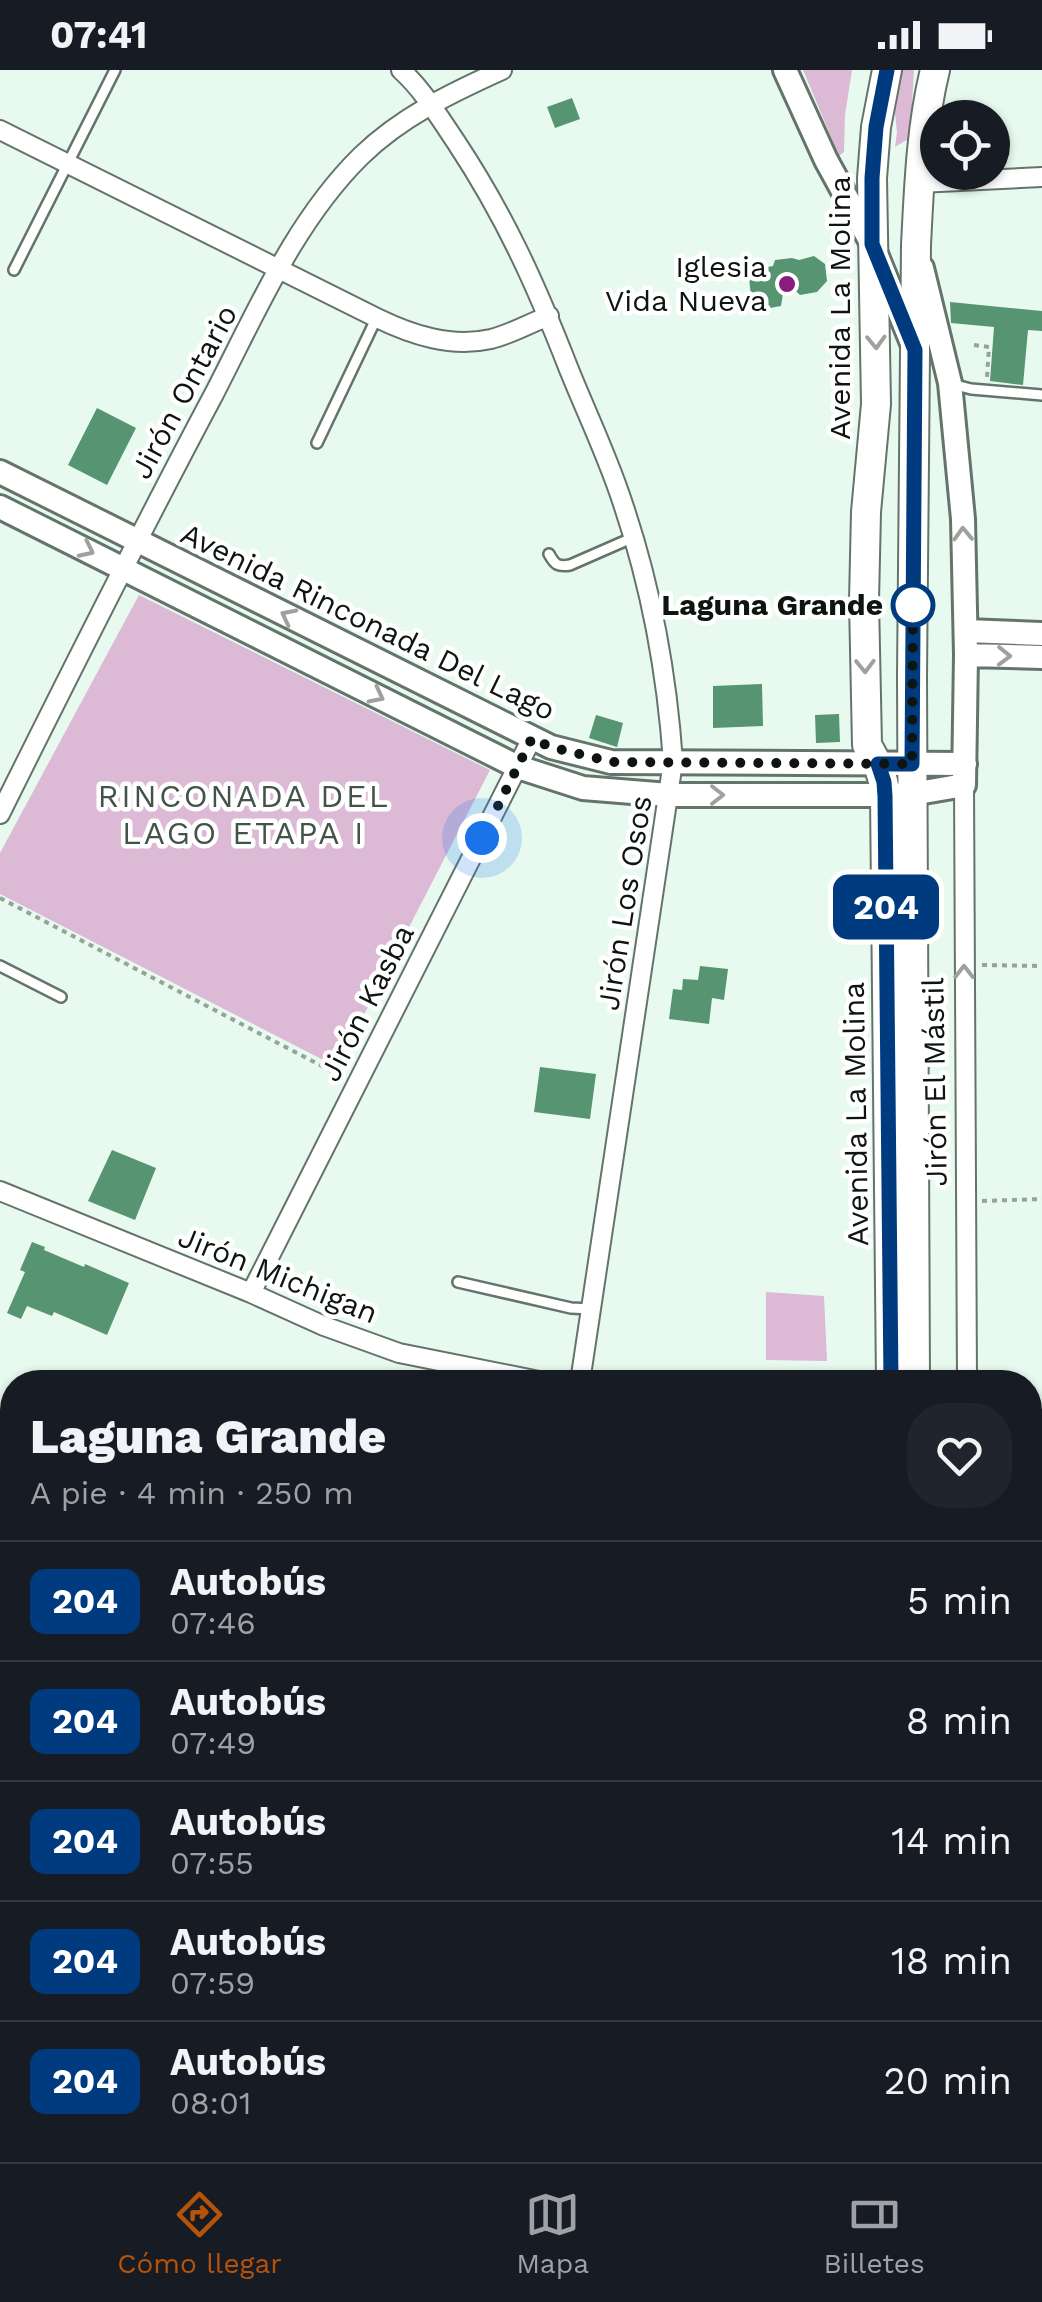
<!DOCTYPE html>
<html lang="es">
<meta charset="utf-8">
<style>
body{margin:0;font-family:"Work Sans",sans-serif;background:#20242c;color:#f1f3f6;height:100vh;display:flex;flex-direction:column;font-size:38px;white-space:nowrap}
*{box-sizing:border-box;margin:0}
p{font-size:32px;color:#9ea1a6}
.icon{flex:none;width:55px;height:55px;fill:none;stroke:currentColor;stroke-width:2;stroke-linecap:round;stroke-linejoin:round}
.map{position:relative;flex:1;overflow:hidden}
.details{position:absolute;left:0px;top:1300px;width:1042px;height:792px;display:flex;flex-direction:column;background:#171b24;border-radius:40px 40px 0 0;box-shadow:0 2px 8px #0004}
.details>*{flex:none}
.badge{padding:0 20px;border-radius:15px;font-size:35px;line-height:65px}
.fabs{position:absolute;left:920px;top:30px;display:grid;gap:20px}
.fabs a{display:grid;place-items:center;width:90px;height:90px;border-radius:50%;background:#171b24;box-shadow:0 2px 8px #0004;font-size:50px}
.you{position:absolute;width:50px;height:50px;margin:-25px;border:8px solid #fff;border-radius:50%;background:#1a73e8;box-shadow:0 0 0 15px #1a73e833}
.map>.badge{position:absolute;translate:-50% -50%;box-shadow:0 0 0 5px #fff}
.round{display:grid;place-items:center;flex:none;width:105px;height:105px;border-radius:40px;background:#20242c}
.summary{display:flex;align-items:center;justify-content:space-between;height:170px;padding:0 30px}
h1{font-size:48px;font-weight:800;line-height:75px}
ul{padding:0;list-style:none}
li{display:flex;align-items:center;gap:30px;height:120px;padding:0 30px;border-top:2px solid #363941}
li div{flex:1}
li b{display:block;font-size:38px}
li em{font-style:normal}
li .badge{min-width:110px;font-weight:700;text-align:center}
.status{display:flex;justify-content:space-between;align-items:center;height:70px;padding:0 50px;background:#171b24;direction:ltr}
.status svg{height:28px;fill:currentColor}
.dock{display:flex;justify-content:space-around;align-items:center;height:140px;border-top:2px solid #363941;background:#171b24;font-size:28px;color:#9ea1a6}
.dock a{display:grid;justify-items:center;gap:5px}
.dock .selected{color:#b45309}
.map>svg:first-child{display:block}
.green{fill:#dcb9d5}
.building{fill:#569472}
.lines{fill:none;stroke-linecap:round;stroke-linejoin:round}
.service-casing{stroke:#65746b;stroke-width:14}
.minor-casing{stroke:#65746b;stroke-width:22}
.tertiary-casing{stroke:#65746b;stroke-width:28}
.primary-casing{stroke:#65746b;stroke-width:32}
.path{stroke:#96a39b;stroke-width:4;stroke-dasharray:5 5;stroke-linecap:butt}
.service{stroke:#fff;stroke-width:9}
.minor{stroke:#fff;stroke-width:18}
.tertiary{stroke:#fff;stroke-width:22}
.primary{stroke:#fff;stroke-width:28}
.oneway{stroke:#9fa19f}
.line-casing{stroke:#fff;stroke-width:22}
.line{stroke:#003b80;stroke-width:15}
.walk{stroke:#0e1410;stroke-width:10;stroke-dasharray:0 18}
.poi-dot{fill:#8a1b7f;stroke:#fff;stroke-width:4}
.stop-dot{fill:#fff;stroke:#003b80;stroke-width:5}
.labels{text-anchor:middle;stroke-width:9;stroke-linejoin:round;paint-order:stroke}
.poi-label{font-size:30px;fill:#0e1410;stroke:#fff;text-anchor:end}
.street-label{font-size:30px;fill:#0e1410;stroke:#fff}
.stop-label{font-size:30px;font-weight:bold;fill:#0e1410;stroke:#fff;text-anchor:end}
.neighbourhood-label{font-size:32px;letter-spacing:2.5px;fill:#44534a;stroke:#fff}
</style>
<div class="status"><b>07:41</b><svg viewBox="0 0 49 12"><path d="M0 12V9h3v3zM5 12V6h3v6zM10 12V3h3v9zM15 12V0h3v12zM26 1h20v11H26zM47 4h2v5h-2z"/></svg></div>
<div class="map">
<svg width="1042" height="2092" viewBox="0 0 1042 2092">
<rect width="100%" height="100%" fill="#e8faef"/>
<!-- green -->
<path class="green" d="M803 0H852L845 45 844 82 839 86Z
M901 0H914L910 68 895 77 897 62 893 25Z
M139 525 490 700 337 997 0 824V783Z
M766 1222 824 1226 827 1291 766 1290Z
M0 1587 12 1593V1706L7 1705 0 1698Z"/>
<!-- building -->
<path class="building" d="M572 28 580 49 555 58 547 37Z
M814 186 825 194 827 211 817 222 800 225 785 211 781 236 760 240 751 226 749 208 755 199 773 196 775 190 792 188 799 190Z
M950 232 1042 241V261L1028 260 1023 315 990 311 994 257 951 253Z
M97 338 136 358 107 415 68 395Z
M762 614 763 656 713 658V616Z
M839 644 840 672 816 673 815 645Z
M596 645 623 653 617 677 589 668Z
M700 896 728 899 724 930 712 928 709 954 669 949 673 919 682 920 683 909 698 910Z
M540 997 596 1004 590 1049 534 1042Z
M112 1080 156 1098 135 1150 88 1131Z
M32 1172 45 1177 44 1180 84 1197 85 1194 129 1213 107 1265 54 1242 52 1246 27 1236 21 1249 7 1243 25 1202 20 1200Z"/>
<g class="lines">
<!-- service casing -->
<g class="service-casing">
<path id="service" d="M14 200 115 0
M952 314 971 319 1042 325
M317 373 376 249
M549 484C555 495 558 497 570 495L634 467
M0 896 61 927
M458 1212 571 1238 591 1239"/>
</g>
<!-- minor casing -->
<g class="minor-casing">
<path id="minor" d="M401 0C424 21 439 47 456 72 505 146 536 215 568 297 586 342 607 385 622 431 651 516 667 604 673 692L580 1312
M0 60 377 248C412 265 451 278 491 269 511 264 530 253 549 246
M919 113 1042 107
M964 715 967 1312
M0 744C70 603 140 463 214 324 256 243 294 152 361 86 401 47 451 23 502 0
M0 1121 251 1223 324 1256 399 1283 544 1312
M251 1223 532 668
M705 2080 718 2092
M971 2080V2092"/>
</g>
<!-- tertiary casing -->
<g class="tertiary-casing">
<path id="tertiary" d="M785 0 826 90 872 174 912 273
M0 402 551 677 611 692 965 694
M0 437 518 697 583 718 669 725H885L912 724 964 715 966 585 963 449 950 313 922 198
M966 561 1042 564
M966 585 1042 587
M0 1434 12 1439
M0 1456 12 1462"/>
</g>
<!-- primary casing -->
<g class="primary-casing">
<path id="primary" d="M887 0 876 57 872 108 876 334 866 442 864 531 867 675C877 692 884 706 885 725L891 1312
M915 1312 912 606 916 175C919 117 921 57 935 0
M890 2092V2080
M915 2092V2080"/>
</g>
<!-- path -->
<path class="path" d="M974 275 989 277 987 307
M0 828 341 1006
M982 895 1042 896
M982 1131 1042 1129
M1030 1450H1042"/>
<!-- service -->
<use href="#service" class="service"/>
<!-- minor -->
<use href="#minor" class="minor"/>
<!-- tertiary -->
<use href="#tertiary" class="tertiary"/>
<!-- primary -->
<use href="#primary" class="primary"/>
</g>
<!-- one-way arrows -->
<defs><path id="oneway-chevron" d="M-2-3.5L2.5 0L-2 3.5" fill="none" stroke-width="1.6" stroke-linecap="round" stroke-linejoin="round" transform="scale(2.5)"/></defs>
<g class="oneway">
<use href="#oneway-chevron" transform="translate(876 272) rotate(88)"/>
<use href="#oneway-chevron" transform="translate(963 464) rotate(-92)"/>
<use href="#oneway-chevron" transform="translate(87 480) rotate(26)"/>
<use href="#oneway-chevron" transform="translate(288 546) rotate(-153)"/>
<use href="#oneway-chevron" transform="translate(1004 586) rotate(1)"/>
<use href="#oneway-chevron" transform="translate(865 596) rotate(89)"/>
<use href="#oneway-chevron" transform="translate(377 626) rotate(27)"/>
<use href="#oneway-chevron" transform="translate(717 725)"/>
<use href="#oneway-chevron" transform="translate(964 902) rotate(-90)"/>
</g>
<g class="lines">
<!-- line casing -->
<g class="line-casing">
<path id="line" d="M887 0 876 57 872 108V174L915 280 912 694H878L884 712 885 726 891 1312"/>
</g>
<!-- line -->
<use href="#line" class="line"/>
<!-- walk -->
<path class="walk" d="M482 768 532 668 550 677 612 692 912 694 913 535"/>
</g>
<!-- markers -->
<circle class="poi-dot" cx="787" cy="214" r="10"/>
<circle class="stop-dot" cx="913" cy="535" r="20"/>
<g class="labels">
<!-- poi labels -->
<g class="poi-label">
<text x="767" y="207">Iglesia<tspan x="767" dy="34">Vida Nueva</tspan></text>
</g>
<!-- street labels -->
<g class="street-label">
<text transform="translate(840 238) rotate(-90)" y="10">Avenida La Molina</text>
<text transform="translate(184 322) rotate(-62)" y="10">Jirón Ontario</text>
<text transform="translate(368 552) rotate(26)" y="10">Avenida Rinconada Del Lago</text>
<text transform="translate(625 833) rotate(-81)" y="10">Jirón Los Osos</text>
<text transform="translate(367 933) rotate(-63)" y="10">Jirón Kasba</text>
<text transform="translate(935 1012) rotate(-91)" y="10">Jirón El Mástil</text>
<text transform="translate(856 1044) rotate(-91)" y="10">Avenida La Molina</text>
<text transform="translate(278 1205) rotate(22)" y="10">Jirón Michigan</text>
</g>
<!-- stop labels -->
<g class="stop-label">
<text x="883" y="545">Laguna Grande</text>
</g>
<!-- neighbourhood labels -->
<g class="neighbourhood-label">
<text x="244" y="737">RINCONADA DEL<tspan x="244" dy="37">LAGO ETAPA I</tspan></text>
</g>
</g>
</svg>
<div class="fabs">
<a><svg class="icon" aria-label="locate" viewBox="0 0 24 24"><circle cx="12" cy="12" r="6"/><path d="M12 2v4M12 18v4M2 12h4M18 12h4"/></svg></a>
</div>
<div class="you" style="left:482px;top:768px"></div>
<b class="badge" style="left:886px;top:837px;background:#003b80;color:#fff">204</b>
<section class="details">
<div class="summary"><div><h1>Laguna Grande</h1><p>A pie · 4 min · 250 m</p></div><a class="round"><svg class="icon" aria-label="heart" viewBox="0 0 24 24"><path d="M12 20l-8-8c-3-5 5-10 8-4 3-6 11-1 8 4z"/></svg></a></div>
<ul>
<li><span class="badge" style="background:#003b80;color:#fff">204</span><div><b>Autobús</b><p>07:46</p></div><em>5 min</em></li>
<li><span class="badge" style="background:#003b80;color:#fff">204</span><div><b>Autobús</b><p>07:49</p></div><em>8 min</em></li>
<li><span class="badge" style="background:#003b80;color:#fff">204</span><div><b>Autobús</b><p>07:55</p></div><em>14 min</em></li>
<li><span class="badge" style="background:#003b80;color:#fff">204</span><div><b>Autobús</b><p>07:59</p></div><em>18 min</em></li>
<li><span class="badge" style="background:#003b80;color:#fff">204</span><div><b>Autobús</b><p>08:01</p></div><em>20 min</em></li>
</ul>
</section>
</div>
<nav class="dock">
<a class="selected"><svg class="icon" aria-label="directions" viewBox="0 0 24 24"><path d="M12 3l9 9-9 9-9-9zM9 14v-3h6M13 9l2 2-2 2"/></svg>Cómo llegar</a>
<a><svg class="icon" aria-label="map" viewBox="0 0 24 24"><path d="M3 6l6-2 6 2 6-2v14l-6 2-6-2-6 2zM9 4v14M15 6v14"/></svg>Mapa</a>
<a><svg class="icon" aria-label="tickets" viewBox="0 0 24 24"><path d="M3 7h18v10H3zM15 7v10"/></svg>Billetes</a>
</nav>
